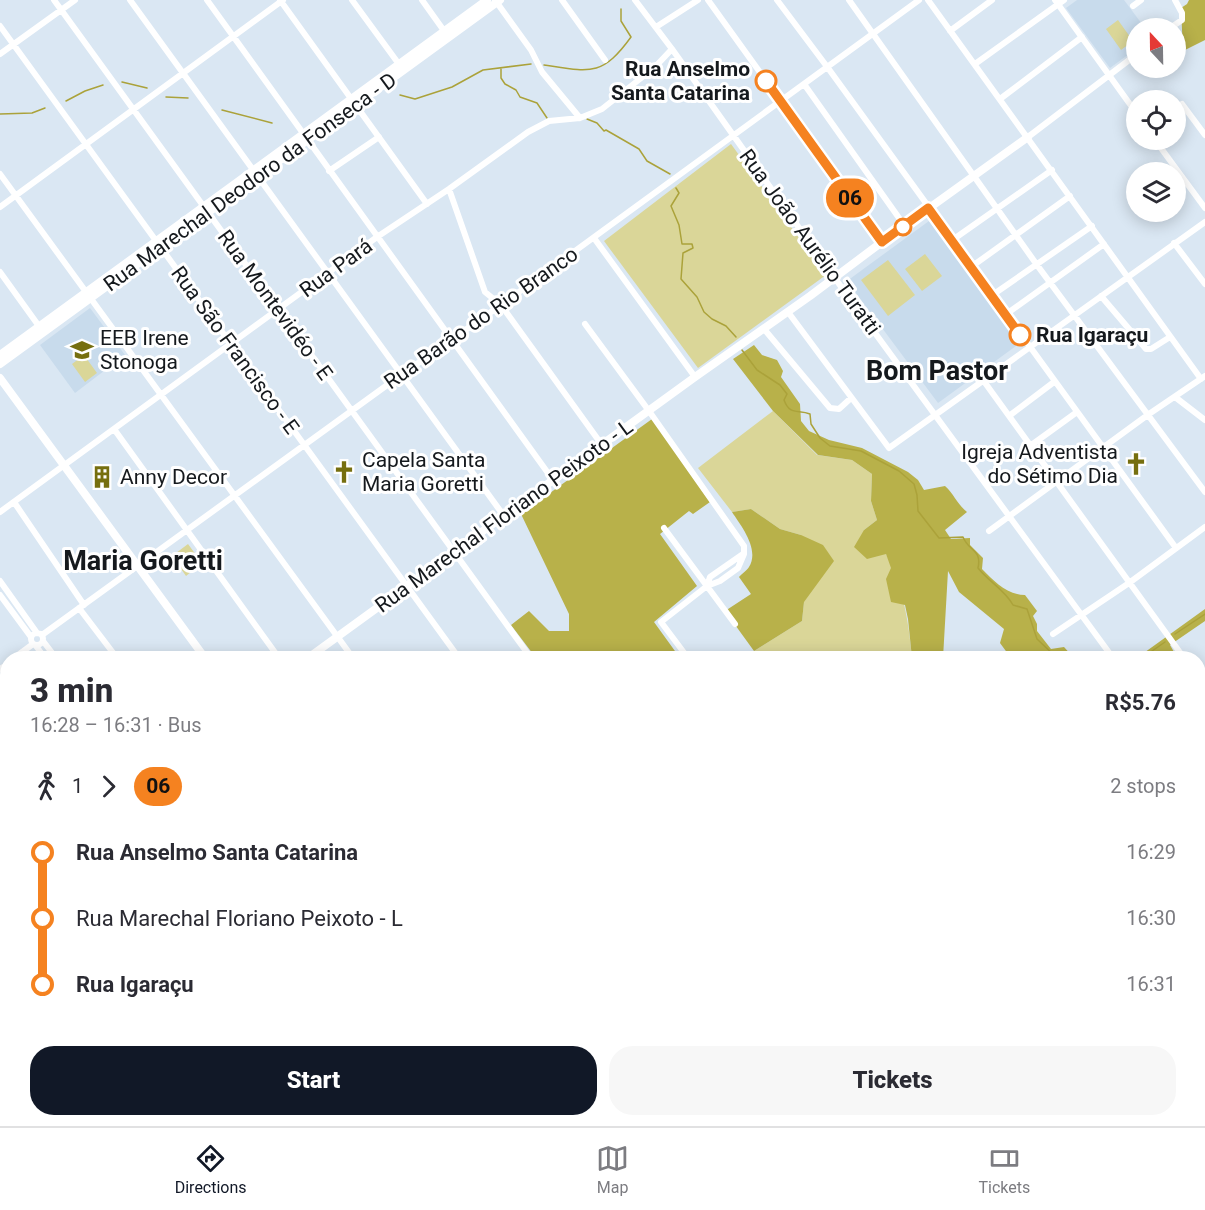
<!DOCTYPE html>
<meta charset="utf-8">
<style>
body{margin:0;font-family:Roboto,sans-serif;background:#f7f7f7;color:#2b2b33;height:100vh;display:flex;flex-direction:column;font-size:22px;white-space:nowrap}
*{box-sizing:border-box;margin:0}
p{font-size:20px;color:#7c7c81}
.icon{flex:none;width:33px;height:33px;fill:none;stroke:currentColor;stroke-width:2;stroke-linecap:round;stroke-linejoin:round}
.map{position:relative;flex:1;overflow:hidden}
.panel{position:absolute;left:0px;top:651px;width:1206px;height:476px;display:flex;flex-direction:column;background:#fff;border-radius:24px 24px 0 0;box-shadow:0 3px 15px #0003}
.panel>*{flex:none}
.badge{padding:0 12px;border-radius:20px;font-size:21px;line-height:39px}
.needle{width:39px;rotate:338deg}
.fabs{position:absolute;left:1126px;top:18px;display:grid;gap:12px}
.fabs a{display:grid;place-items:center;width:60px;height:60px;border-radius:50%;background:#fff;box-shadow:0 3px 15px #0003;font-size:30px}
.map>.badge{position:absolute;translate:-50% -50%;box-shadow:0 0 0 3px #fff}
.legs{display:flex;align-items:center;gap:9px;height:66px;padding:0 30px;font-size:20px}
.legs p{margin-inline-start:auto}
.overview{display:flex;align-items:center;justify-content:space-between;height:102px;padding:0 30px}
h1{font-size:33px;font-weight:800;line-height:45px}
.primary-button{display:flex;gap:12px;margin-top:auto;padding:12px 30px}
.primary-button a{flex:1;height:69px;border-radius:24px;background:#111827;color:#fff;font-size:24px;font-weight:800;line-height:69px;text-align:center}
.primary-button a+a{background:#f7f7f7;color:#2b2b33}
ul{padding:0 30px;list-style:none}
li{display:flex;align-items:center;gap:21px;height:66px;font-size:22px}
li i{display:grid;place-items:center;width:9px;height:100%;margin:0 8px;background:currentColor}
li i::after{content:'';width:15px;height:15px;margin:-8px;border:4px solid;border-radius:50%;background:#fff}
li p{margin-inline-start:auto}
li:first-child i{background:linear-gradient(#0000 50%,currentColor 0)}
li:last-child i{background:linear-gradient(currentColor 50%,#0000 0)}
.tab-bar{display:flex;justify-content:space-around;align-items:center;height:84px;border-top:2px solid #e1e1e2;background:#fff;font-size:16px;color:#7c7c81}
.tab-bar a{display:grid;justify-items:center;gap:3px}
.tab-bar .active{color:#111827}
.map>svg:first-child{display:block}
.built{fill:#c8dbec}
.green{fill:#dad698}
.forest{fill:#b8b14a}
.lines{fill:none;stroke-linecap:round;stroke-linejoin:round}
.stream{stroke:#aba23a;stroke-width:1.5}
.street{stroke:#fff;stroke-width:6}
.secondary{stroke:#fff;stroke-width:8}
.primary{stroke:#fff;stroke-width:9}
.line-1-casing{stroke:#fff;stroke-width:14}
.line-1{stroke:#f58220;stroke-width:9}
.stop-1-dot{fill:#fff;stroke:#f58220;stroke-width:3}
.labels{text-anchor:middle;stroke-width:6;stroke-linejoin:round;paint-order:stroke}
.stop-label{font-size:21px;font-weight:bold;fill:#15191d;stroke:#fff;text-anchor:end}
.street-label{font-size:21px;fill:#15191d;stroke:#fff}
.poi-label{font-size:21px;fill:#15191d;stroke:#fff;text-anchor:start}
.district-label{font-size:27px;font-weight:bold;fill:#15191d;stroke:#fff}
</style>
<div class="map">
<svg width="1205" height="1126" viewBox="0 0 1205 1126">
<rect width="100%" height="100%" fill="#dae7f3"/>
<!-- built -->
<path class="built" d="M1077 0H1124L1145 28H1137V48L1110 68 1066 8Z
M929 221 1020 343 938 403 847 281Z
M90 308 125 355 75 393 40 345Z
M696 1119H857L862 1126H701Z"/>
<!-- green -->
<path class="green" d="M1118 20 1133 41 1121 50 1106 29Z
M731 144 826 275 698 368 604 241Z
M925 254 942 276 922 291 905 269Z
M888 260 915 295 888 316 861 280Z
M84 355 97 373 85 382 72 364Z
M773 411 817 455 852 460 872 474 871 501 877 520 864 530C871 537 881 545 886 554 903 585 909 624 912 658H759L754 651 802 621 804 602 801 535 780 529 751 509 732 512 698 468Z
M188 544 202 563 186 576 172 556Z
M1205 831V1055L1198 1052V836Z
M0 983 8 993 7 1078 0 1083Z
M1205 1079V1126H1151L1159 1119H1198L1199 1084Z"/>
<!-- forest -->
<path class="forest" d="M1189 0H1205V40L1183 51 1181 8 1187 4Z
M754 345 762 355 777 360 783 371 781 377 800 404 801 421 809 431 829 440 862 448 908 472 918 480 924 490 945 486C954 494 957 504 967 512L945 530 951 539 970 538V545L983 558 982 569C994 581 1007 595 1025 595L1037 611 1033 616 1037 624V631L1051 649 1064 647 1074 658H1011L1000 643 1004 629 959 592 948 571 943 658H912L908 619 905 605 891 602 886 579 891 568 886 554 867 559 854 547 864 530 877 520 871 501 872 474 852 460 818 455 773 411 733 359Z
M652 419 710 502 693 514 689 511 660 534 697 586 654 622 680 658H536L511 625 529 611 549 631H569V614L521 514Z
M751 509 780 529 801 535 823 545 834 561 804 602 802 621 754 651 725 611 751 594 739 577C742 574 747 570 749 567 760 549 741 526 732 512Z
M1205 609V621L1170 645 1174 652 1166 658H1120L1137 653 1141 655Z"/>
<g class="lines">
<!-- stream -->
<path class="stream" d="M544 65C590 72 602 77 631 37L621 21V9
M501 69V78L505 84 516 90 520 97 537 103 547 118
M122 82 147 88
M400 95 415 99 452 87 483 70 531 64
M166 97 188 98
M66 101 85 91 103 85
M222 110 272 123
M0 114 32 113 45 108
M587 119 597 123 604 131 606 130 639 149 647 161 670 174
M676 188 679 193 671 206 679 225 682 244H692L693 248 683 253 681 279 697 297 704 312 712 319 726 326 736 337
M742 350 757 370 780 385 787 394 784 400C790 416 798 409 810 414L811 424 820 438 830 446 861 451 899 471 914 484 917 495 918 511 939 538 963 537C969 552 982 549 978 568 989 582 1005 590 1013 605L1027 609 1037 639 1057 658
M1175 634 1205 614
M1142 658 1165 642"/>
<!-- street -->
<path class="street" d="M54 0 531 658
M130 0 504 516
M207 0 553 480
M280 0 427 204
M352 0 401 67
M422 0 447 35
M495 0 531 50 542 72 580 118
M562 0 605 60
M635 0 672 49 834 277 1113 658
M708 0 882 242
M777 0 828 68 1176 548
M849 0 1037 265 1205 492
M928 0 1201 379
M1055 0 1137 114
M1133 6 1141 0
M0 26 459 658
M656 27 698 0
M1170 28 1182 20V13L1175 0
M950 31 992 0
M0 54 75 0
M975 64 1064 0
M804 84 904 225
M1000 99 1082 37
M1182 104 1205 135
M1028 137 1137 54
M1155 140 1205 208
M329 171 379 137
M0 174 353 658
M449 189 485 292 501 305 602 445
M0 207 283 0
M594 238 695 377
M951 241 1052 170
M1174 243 1205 284
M971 267 1070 196
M0 272 41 329
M991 296 1092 226
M1101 296 1146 349H1151L1170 337
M788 312 889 448 1205 222
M1005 315 1104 244
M585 324 649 411 744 546V554L738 568 720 581 707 586 661 622 688 658
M764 329 830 408 839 409 851 398
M983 380 1184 658
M1175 397 1205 420
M1009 416 1054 382
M114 429 279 658
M1030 446 1077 412
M14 502 84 605
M0 512 377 237 449 189 528 132 549 121 580 118 602 109 655 67 672 49
M664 528 735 624
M989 531 1149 414 1205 376
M0 581 37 633
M707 586 710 577 743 554
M0 595 31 637
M79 608 117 658
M31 639a6 6 0 1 1 12 0a6 6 0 1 1-12 0Z
M1053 634 1129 583 1205 527
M42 635 401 375 501 305 919 0
M43 641 56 658
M36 646 45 658
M14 658 33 644
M0 669 8 664
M1198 678 1205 687
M0 694 8 705
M1198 832 1205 827
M1198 872 1205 881
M1198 969 1205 978
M1198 1079 1205 1074
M80 1119 85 1126
M457 1119 462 1126
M538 1119 543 1126
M866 1119 871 1126
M940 1119 946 1126
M1017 1119 1022 1126
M1087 1119 1093 1126
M263 1126 273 1119
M377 1126 387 1119
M586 1126 596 1119
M1137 1126 1147 1119"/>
<!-- secondary -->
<path class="secondary" d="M0 355 487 0
M0 364 500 0
M0 378 205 658
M308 658 695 377 810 296 882 242 1028 137
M0 800 8 811
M0 882 8 876
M1198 947 1205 942
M0 1095 8 1090
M234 1119 239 1126
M679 1119 684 1126
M690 1119 695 1126
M953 1126 963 1119"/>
<!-- primary -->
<path class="primary" d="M1198 1029 1205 1032
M158 1126 167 1119
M172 1126 182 1119"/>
</g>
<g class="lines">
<!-- line-1 casing -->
<g class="line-1-casing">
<path id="line-1" d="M766 81 882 242 928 208 1020 335"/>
</g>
<!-- line-1 -->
<use href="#line-1" class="line-1"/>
</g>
<!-- icons -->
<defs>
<g id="school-bare" transform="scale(1.8)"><path d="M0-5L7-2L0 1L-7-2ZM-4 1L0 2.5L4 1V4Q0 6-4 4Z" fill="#766f0f" stroke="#fff" stroke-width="2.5" paint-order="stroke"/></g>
<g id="church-bare" transform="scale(1.8)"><path d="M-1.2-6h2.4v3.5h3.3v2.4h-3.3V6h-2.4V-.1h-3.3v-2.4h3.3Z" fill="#766f0f" stroke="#fff" stroke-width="2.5" paint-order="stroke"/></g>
<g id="building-bare" transform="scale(1.8)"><path d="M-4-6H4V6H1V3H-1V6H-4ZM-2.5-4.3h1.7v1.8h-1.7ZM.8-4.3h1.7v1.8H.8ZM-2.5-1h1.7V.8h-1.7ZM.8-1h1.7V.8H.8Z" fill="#766f0f" stroke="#fff" stroke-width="2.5" paint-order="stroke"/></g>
</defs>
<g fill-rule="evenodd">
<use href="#school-bare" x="82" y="350"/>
<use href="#church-bare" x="1136" y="464"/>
<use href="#church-bare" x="344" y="472"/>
<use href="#building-bare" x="102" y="477"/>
</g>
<!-- markers -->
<g class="stop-1-dot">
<circle cx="766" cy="81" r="10"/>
<circle cx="903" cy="227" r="8"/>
<circle cx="1020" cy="335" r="10"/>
</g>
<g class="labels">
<!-- stop labels -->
<g class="stop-label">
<text x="750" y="76">Rua Anselmo<tspan x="750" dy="24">Santa Catarina</tspan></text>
<text x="1036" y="342" text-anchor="start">Rua Igaraçu</text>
</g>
<!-- street labels -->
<g class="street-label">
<text transform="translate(250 182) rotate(-36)" y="7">Rua Marechal Deodoro da Fonseca - D</text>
<text transform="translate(810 242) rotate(54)" y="7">Rua João Aurélio Turatti</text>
<text transform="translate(336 268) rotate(-36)" y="7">Rua Pará</text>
<text transform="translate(275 305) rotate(54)" y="7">Rua Montevidéo - E</text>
<text transform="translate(481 318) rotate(-35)" y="7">Rua Barão do Rio Branco</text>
<text transform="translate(235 350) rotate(54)" y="7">Rua São Francisco - E</text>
<text transform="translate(504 516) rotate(-36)" y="7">Rua Marechal Floriano Peixoto - L</text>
</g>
<!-- poi labels -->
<g class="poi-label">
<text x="100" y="345">EEB Irene<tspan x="100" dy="24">Stonoga</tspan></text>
<text x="1118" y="459" text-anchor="end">Igreja Adventista<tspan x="1118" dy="24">do Sétimo Dia</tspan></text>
<text x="362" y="467">Capela Santa<tspan x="362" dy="24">Maria Goretti</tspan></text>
<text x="120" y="484">Anny Decor</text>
</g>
<!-- district labels -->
<g class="district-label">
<text x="937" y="380">Bom Pastor</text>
<text x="143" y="570">Maria Goretti</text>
</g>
</g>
</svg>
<div class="fabs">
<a><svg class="needle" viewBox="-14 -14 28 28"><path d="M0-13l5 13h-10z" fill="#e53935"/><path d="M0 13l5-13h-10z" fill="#7c7c81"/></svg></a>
<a><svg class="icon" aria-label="locate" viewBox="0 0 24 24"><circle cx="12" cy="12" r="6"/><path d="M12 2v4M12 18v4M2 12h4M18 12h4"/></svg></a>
<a><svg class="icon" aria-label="layers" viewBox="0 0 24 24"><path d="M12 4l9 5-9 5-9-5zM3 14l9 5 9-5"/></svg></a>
</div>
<b class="badge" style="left:850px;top:198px;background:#f58220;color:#111">06</b>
<section class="panel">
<div class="overview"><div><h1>3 min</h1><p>16:28 – 16:31 · Bus</p></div><b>R$5.76</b></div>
<div class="legs"><svg class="icon" aria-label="walk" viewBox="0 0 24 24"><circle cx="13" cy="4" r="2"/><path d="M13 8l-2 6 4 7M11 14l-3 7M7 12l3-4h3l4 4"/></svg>1<svg class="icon" aria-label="forward" viewBox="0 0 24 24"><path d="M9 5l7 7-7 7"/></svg><b class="badge" style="background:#f58220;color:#111">06</b><p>2 stops</p></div>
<ul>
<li><i style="color:#f58220"></i><b>Rua Anselmo Santa Catarina</b><p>16:29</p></li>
<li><i style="color:#f58220"></i><span>Rua Marechal Floriano Peixoto - L</span><p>16:30</p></li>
<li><i style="color:#f58220"></i><b>Rua Igaraçu</b><p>16:31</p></li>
</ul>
<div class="primary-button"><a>Start</a><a>Tickets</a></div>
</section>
</div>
<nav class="tab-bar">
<a class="active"><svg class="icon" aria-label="directions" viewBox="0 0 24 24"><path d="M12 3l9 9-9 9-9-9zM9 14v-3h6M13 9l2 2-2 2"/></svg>Directions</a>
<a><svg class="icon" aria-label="map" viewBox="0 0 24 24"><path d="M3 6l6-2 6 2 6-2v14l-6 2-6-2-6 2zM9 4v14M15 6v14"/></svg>Map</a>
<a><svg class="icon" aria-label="tickets" viewBox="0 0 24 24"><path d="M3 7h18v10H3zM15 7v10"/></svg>Tickets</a>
</nav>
